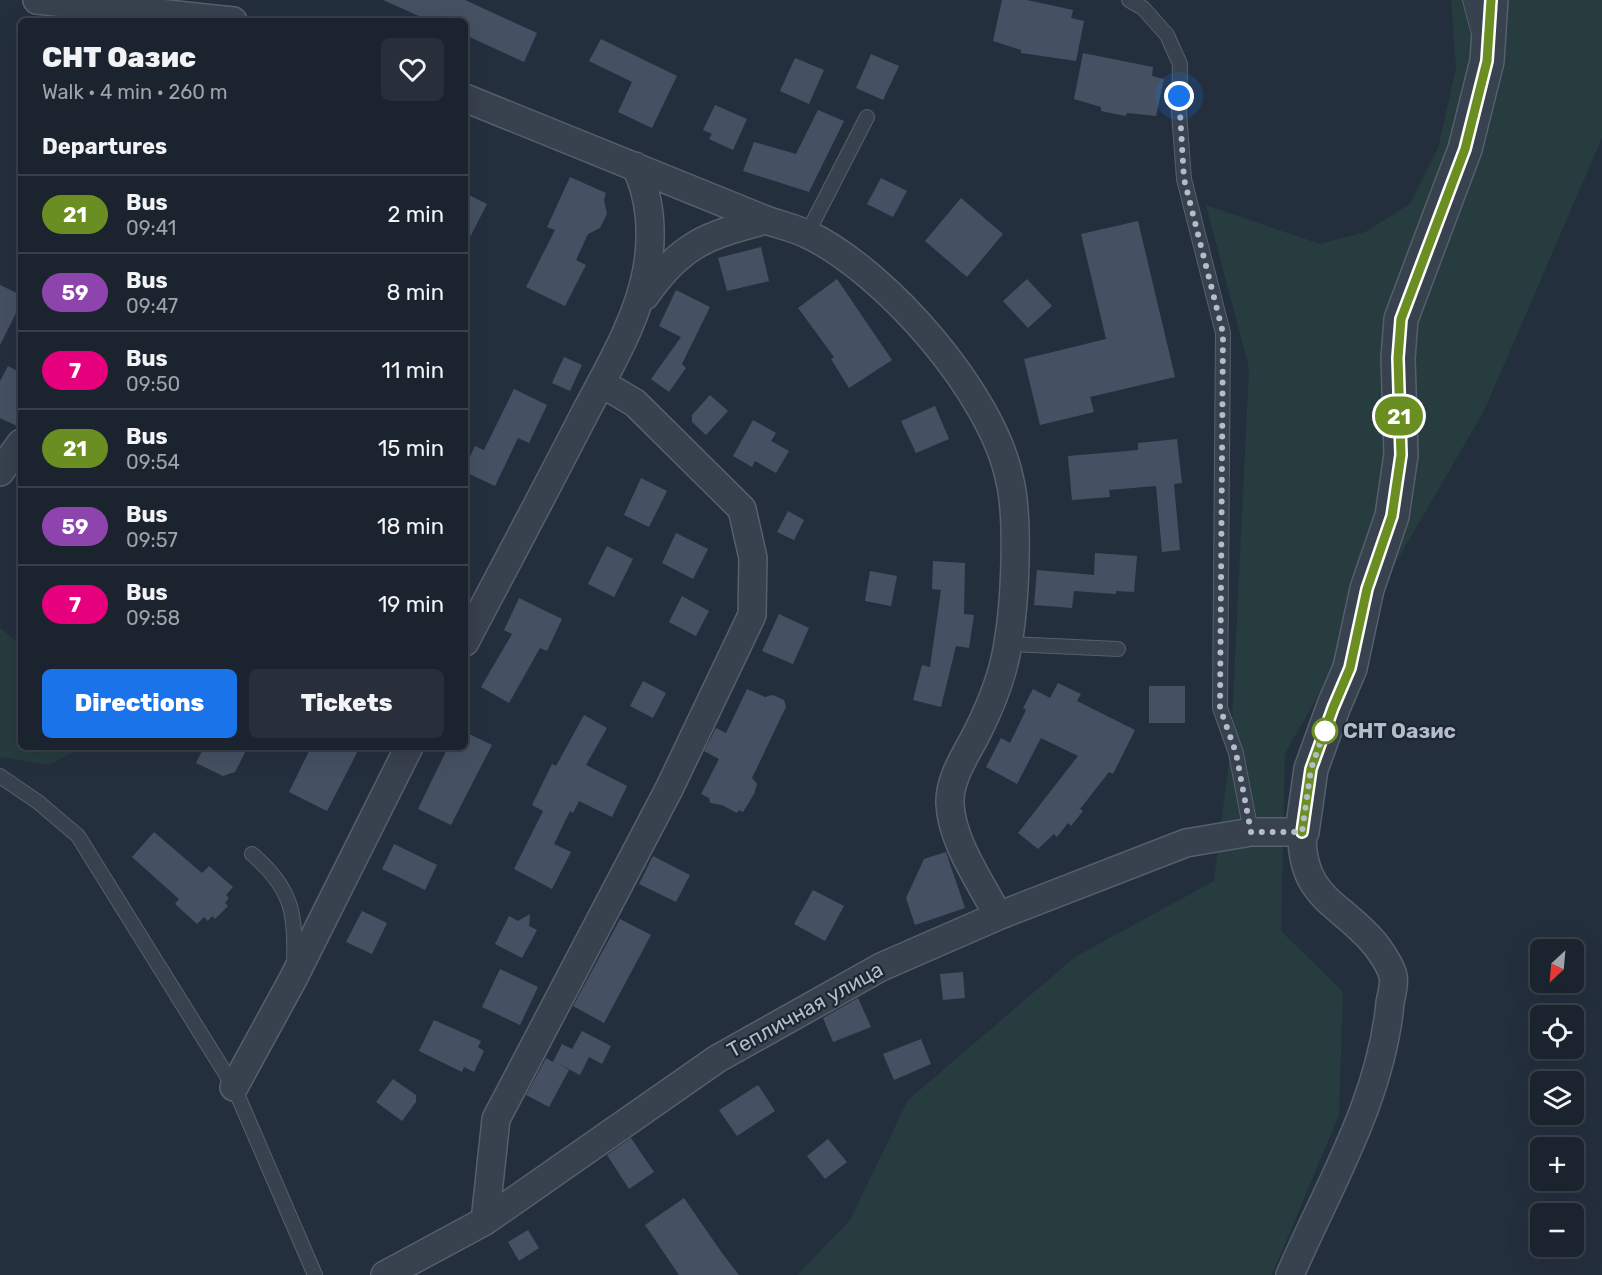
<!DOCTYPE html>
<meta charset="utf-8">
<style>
body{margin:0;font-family:Rubik,sans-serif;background:#282f3a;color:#f1f3f6;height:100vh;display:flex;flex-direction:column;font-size:22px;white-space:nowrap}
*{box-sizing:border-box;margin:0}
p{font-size:20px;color:#a0a4aa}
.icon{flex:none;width:33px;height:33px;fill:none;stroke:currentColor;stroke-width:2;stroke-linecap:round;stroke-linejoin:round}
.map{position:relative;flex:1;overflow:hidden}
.details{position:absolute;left:18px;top:18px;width:450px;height:732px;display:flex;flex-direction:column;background:#1b232e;border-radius:9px;box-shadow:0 6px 24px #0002,0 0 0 2px #39404a}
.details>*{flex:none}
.badge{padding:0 12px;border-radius:20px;font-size:21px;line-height:39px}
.needle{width:39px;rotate:206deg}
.controls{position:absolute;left:1530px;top:939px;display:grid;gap:12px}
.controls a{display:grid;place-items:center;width:54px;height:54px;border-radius:9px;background:#1b232e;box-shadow:0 6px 24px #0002,0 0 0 2px #39404a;font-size:30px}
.you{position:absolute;width:30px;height:30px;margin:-15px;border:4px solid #fff;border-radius:50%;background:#1a73e8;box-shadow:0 0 0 9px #1a73e833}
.map>.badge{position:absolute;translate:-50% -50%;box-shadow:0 0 0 3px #fff}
h2{padding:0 24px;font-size:22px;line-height:54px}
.round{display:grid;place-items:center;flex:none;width:63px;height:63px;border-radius:9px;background:#282f3a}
.overview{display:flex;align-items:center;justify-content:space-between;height:102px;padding:0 24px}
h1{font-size:28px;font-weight:800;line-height:45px}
.cta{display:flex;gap:12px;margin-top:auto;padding:12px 24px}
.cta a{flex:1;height:69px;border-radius:9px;background:#1a73e8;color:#fff;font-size:24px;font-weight:800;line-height:69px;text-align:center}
.cta a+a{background:#282f3a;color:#f1f3f6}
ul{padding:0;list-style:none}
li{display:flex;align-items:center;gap:18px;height:78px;padding:0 24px;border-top:2px solid #39404a}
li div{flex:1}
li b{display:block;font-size:22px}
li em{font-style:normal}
li .badge{min-width:66px;font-weight:700;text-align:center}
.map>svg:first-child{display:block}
.green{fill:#263c3f}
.building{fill:#455162}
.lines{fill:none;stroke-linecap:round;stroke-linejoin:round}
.service-casing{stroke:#565f6c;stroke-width:16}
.minor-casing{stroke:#565f6c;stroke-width:30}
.tertiary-casing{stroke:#565f6c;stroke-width:36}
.service{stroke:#38414e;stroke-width:14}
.minor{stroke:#38414e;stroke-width:27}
.tertiary{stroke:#38414e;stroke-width:33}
.line-casing{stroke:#fff;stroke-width:14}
.line{stroke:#6b8e23;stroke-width:9}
.walk{stroke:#b4bcc9;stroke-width:6;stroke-dasharray:0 10.8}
.stop-dot{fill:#fff;stroke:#6b8e23;stroke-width:3}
.labels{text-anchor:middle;stroke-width:4.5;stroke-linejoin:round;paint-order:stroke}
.stop-label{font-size:21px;font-weight:bold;fill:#b4bcc9;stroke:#1d2633;text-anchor:start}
.street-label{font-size:21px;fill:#b4bcc9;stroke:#1d2633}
</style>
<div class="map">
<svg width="1602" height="1275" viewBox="0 0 1602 1275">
<rect width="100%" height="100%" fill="#242f3e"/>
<!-- green -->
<path class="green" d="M1451 0H1602V138L1484 411 1285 753 1281 931 1343 992 1339 1115 1272 1275H797L850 1220 908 1100 1075 957 1214 881 1231 743 1249 368 1206 205 1320 244 1365 232 1410 204 1438 148 1456 68Z
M0 628 21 645V747H77L76 751 49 765 0 757Z"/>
<!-- building -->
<path class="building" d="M383 0H465L537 33 524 62 465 35V21H430Z
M1002 0H1027L1073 10 1071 18 1084 21 1076 61 1021 53V50L993 41Z
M601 39 677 76 652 128 618 112 632 82 589 61Z
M1083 53 1153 67 1152 76 1164 79 1156 116 1127 113 1126 116 1101 111V107L1074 99Z
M871 54 899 66 883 100 856 88Z
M795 58 824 70 809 104 780 91Z
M715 105 747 119 733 150 709 139 712 134 703 130Z
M818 110 844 121 809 192 743 171 754 142 796 154Z
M570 177 606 193 604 200 607 214 600 228 588 234 576 260 586 265 565 306 526 287 555 230 547 227Z
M881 178 907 191 893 217 867 204Z
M465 193 487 204 465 247Z
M961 198 1003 234 967 277 925 241Z
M1138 221 1175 377 1090 397 1094 412 1040 425 1024 359 1106 339 1081 234Z
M761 247 769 281 727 291 718 258Z
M837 279 892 360 849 388 831 359 834 357 798 308Z
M1027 279 1052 306 1028 328 1003 301Z
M0 285 21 295V303L0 345Z
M676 290 710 307 682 364 686 368 669 392 651 379 681 337 659 326Z
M564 357 582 365 570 391 552 383Z
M8 366 21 373V428L0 418V381Z
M514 389 547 405 529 443 518 438 495 486 465 472V467L475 446 484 450Z
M710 395 728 411 706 435 692 422V415Z
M935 406 949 439 916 453 901 421Z
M753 420 776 433 771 441 789 451 776 473 755 461 752 467 733 456Z
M1177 439 1182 483 1174 484 1180 550 1162 552 1156 486 1109 490 1110 497 1072 500 1068 456 1138 450V443Z
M641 478 667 491 649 527 624 515Z
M788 511 804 520 794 540 777 532Z
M676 533 708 549 693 579 662 563Z
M607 546 633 559 614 597 588 584Z
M1095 553 1137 556 1134 592 1116 591V594L1074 591 1072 608 1034 605 1037 570 1094 575Z
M933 561 965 563 964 614 974 615 969 648 956 646 941 707 913 700 922 665 930 667 941 590 932 589Z
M870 571 897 576 891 606 865 601Z
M682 596 709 611 696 636 669 622Z
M519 598 562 619 547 651 540 648 509 703 481 687 512 634 504 630Z
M779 614 809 628 793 664 762 651Z
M643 681 666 693 653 718 630 706Z
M1058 683 1081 694 1077 701 1135 730 1113 774 1109 772 1080 809 1083 811 1071 826 1068 823 1057 837 1054 834 1038 849 1018 833 1078 756 1041 738 1017 784 986 767 1001 738 1010 743 1026 710 1023 708 1033 689 1050 698Z
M1149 686H1185V723H1149Z
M747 689 765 697 773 695 784 700 786 707 752 778 757 784 754 794 743 812 739 810 737 813 722 805 710 803 709 798 701 794 719 759 704 751 716 728 726 733Z
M584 715 607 728 586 765 627 786 612 817 579 801 573 813 570 811 554 844 571 852 552 889 514 869 543 811 532 805 552 764 556 766Z
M465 732 492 745 451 825 418 809 448 747H465Z
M204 747H248L235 772 223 776 196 763Z
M311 747H360L327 811 289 792Z
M154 832 202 873 209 866 233 887 226 895 229 898 225 903 228 906 215 919 212 916 208 921 204 917 197 924 175 904 179 899 132 857Z
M394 844 437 865 425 890 382 869Z
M946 852 965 908 915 925 906 898 924 859Z
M653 856 690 875 676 902 639 884Z
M813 890 844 906 825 941 794 924Z
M362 911 387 923 372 954 346 942Z
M530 914 529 926 537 930 522 958 495 944 509 916 518 921Z
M620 919 651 935 604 1023 573 1006Z
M500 969 538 987 520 1025 482 1007Z
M963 972 965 998 943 1000 940 974Z
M858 998 871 1027 833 1042 823 1018Z
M434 1020 481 1041 478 1047 484 1051 474 1072 464 1067 462 1072 419 1051Z
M582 1031 611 1046 602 1064 589 1057 580 1075 555 1062 569 1070 549 1107 526 1095 546 1058 553 1062 562 1044 572 1049Z
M921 1039 931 1064 894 1080 883 1054Z
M393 1079 416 1095V1102L402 1121 376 1102Z
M758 1085 775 1111 737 1136 719 1110Z
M631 1138 654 1172 629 1189 607 1155Z
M828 1139 847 1162 825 1179 807 1156Z
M684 1198 722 1253 739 1275H679L645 1225Z
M528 1230 539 1248 519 1261 508 1242Z"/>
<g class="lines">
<!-- service casing -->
<g class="service-casing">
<path id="service" d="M1129 0 1143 8 1167 35 1180 64 1179 112 1184 179 1223 333 1220 708 1236 753 1251 832
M1470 0 1478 30
M807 234 867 117
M1008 644 1118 649
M0 776 38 802 78 836 234 1087 315 1275
M252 854C292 888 296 913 294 963"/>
</g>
<!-- minor casing -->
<g class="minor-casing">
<path id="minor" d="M37 0 233 21
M465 98 766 220C780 225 795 228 809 235 887 273 993 394 1010 481 1019 520 1015 603 1008 643 1004 672 990 707 977 733 966 755 949 778 950 804 952 843 981 882 998 916
M645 296C681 244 706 236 766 220
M0 472 21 443
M465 642C505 566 545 491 584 415 608 369 638 320 647 269 653 235 651 196 635 166
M234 1087 293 979 409 747
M485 1221 496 1119 669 789 752 615 753 558 742 509 635 403 601 383
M385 1275 485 1221 717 1059 881 967 998 916 1186 843 1251 832H1302C1301 899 1339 901 1375 944 1381 952 1391 967 1393 976 1395 984 1391 996 1390 1003 1381 1100 1328 1187 1290 1275"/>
</g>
<!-- tertiary casing -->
<g class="tertiary-casing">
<path id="tertiary" d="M1302 832 1311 769 1333 708 1350 668 1367 589 1392 516 1401 455 1398 358 1401 319 1465 149 1487 61 1491 0"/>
</g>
<!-- service -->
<use href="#service" class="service"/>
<!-- minor -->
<use href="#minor" class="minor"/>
<!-- tertiary -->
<use href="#tertiary" class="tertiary"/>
</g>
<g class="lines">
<!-- line casing -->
<g class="line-casing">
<path id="line" d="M1302 832 1311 769 1333 708 1350 668 1367 589 1392 516 1401 455 1398 358 1401 319 1465 149 1487 61 1491 0"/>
</g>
<!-- line -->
<use href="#line" class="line"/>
<!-- walk -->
<path class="walk" d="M1179 96 1184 179 1223 333 1220 708 1236 753 1251 832H1302L1311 769 1325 729V731"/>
</g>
<!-- markers -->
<circle class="stop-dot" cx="1325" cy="731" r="12"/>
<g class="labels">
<!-- stop labels -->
<g class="stop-label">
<text x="1343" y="738">СНТ Оазис</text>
</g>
<!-- street labels -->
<g class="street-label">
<text transform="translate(805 1010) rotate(-29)" y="7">Тепличная улица</text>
</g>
</g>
</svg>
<div class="controls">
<a><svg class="needle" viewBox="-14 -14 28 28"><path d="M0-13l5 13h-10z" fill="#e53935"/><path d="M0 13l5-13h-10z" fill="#a0a4aa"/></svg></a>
<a><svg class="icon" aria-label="locate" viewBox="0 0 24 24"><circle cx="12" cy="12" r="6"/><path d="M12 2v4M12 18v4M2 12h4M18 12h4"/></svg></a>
<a><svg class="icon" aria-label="layers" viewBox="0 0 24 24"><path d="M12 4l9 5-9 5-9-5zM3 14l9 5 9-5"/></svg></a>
<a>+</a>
<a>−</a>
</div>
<div class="you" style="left:1179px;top:96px"></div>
<b class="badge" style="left:1399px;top:416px;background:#6b8e23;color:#fff">21</b>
<section class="details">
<div class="overview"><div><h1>СНТ Оазис</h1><p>Walk · 4 min · 260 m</p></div><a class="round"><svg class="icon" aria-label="heart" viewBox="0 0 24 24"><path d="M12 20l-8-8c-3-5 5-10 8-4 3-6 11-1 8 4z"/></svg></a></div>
<h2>Departures</h2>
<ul>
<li><span class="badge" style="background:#6b8e23;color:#fff">21</span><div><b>Bus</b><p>09:41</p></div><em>2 min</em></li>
<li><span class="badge" style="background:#8e44ad;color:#fff">59</span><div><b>Bus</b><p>09:47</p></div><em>8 min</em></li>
<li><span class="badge" style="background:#e6007e;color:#fff">7</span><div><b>Bus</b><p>09:50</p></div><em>11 min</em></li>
<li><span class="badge" style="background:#6b8e23;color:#fff">21</span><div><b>Bus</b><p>09:54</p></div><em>15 min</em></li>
<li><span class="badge" style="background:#8e44ad;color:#fff">59</span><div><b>Bus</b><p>09:57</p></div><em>18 min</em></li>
<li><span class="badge" style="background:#e6007e;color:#fff">7</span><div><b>Bus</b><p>09:58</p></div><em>19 min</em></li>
</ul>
<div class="cta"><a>Directions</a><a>Tickets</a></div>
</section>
</div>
